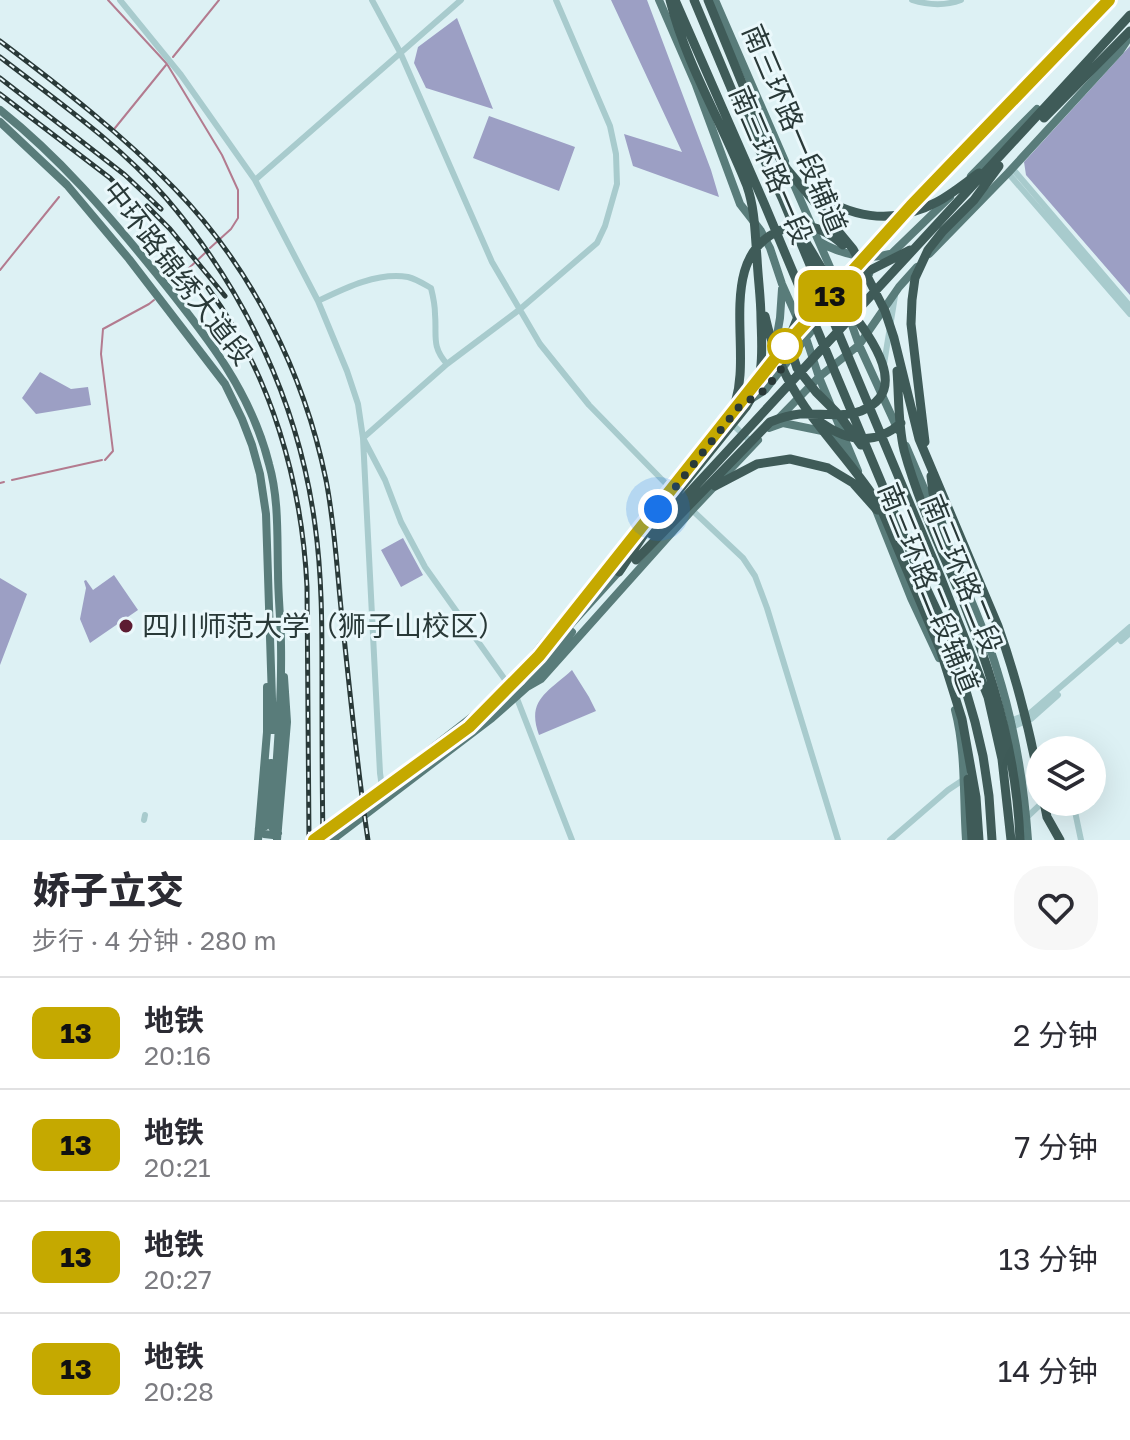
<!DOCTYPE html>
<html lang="zh">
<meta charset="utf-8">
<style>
body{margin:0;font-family:"Golos Text","Noto Sans SC",sans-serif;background:#f7f7f7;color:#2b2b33;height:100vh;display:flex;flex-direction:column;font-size:30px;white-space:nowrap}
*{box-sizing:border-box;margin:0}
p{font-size:26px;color:#7c7c81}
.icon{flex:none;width:44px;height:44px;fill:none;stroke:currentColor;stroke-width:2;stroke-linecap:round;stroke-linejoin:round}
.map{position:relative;height:840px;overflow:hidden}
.drawer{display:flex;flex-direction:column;background:#fff;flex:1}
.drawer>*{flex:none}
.badge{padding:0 16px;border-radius:12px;font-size:28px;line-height:52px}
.buttons{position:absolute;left:1026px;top:736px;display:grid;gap:16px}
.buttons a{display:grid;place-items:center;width:80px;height:80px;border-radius:50%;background:#fff;box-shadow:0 8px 32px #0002;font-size:40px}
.you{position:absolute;width:40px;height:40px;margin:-20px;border:6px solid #fff;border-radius:50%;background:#1a73e8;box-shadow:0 0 0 12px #1a73e833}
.map>.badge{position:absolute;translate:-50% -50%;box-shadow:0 0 0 4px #fff}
.round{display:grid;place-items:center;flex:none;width:84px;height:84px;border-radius:32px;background:#f7f7f7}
.overview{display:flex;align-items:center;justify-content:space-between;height:136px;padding:0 32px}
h1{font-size:38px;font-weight:800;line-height:60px}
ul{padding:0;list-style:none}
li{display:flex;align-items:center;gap:24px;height:112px;padding:0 32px;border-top:2px solid #e1e1e2}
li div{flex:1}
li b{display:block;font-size:30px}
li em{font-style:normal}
li .badge{min-width:88px;font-weight:700;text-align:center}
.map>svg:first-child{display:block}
.green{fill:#9c9fc4}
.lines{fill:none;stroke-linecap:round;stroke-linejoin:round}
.stream{stroke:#b37b8f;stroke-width:2}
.minor{stroke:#a8cbcd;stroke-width:6}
.major{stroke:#597c7a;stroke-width:8}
.highway{stroke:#3f5b58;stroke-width:9}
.rail-casing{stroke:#293938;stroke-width:5}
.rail{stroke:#eaf8fb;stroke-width:2;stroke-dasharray:6;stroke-linecap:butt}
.line-casing{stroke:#fff;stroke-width:18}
.line{stroke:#c5a900;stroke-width:12}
.walk{stroke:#293938;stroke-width:8;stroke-dasharray:0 14.4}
.stop-dot{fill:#fff;stroke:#c5a900;stroke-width:4}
.poi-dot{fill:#5d1c32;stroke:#eaf8fb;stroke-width:3}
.labels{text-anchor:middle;stroke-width:6;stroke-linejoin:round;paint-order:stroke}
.street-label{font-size:28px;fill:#293938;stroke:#eaf8fb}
.poi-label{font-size:28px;fill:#293938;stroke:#eaf8fb;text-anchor:start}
</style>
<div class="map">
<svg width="1130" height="840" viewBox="0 0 1130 840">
<rect width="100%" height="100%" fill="#ddf1f4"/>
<!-- green -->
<path class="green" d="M611 0H647L711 170 719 197 633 166 624 134 682 152Z
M457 18 493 109 426 88 414 63 418 47Z
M1130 46V295L1026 175 1024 162Z
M489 116 575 147 559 191 473 158Z
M40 372 71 389 88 387 91 405 36 414 22 398Z
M403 538 423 575 401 587 381 550Z
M114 575 138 610 90 643 80 619 86 588 84 581 86 580 93 590Z
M0 578 27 594 0 665Z
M572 670 589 697 596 711 539 735C526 700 548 692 572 670Z"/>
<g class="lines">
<!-- stream -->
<path class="stream" d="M108 0 167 64 222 155 238 190V218L231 229 210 248
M173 57 219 0
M115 128 166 65
M0 270 59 197
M172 284 205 253
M105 460 113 451 101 354 103 329 149 304 154 300
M12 480 102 460
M0 483 4 482"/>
<!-- minor -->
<path class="minor" d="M120 0 181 75 255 180 318 301 347 371 358 404 363 438 380 773 382 787 388 798
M372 0 400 52 492 262 540 344 589 405 675 493
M912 0C928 5 945 6 961 0
M1012 168 1130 306
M1008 173 1130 314
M255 180 461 0
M318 301C345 288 377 272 408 277 416 279 424 284 431 288 433 296 435 305 435 314 437 336 431 346 447 364
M884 364 895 296
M730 422 748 439 749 446
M691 509 743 558 755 576 767 608 838 840
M1121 641 1130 633
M511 688 425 567 401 522 385 480 363 438 447 364 519 310 597 243 605 226 617 184 616 154 610 126 556 0
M516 696 572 840
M1010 721 1029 714 1130 627
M1012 727 1031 719 1058 695
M1073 802 1081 840
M1026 818 1043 802
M144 820 145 815
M890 840 948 790 963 780"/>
<!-- major -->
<path class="major" d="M659 0 696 85 740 204 761 231 770 248 782 284 806 338 819 377 858 471
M715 0 785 161
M0 110C59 157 108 214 155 272 203 332 250 388 269 464 279 499 277 536 278 572 278 597 281 621 281 645 282 706 276 767 272 827
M0 122 67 185 129 259 225 384 242 419 252 445 260 474 266 514 273 730
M971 176 1037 109
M791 178 840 290
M820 242C838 253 868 261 889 254
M929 254 1008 173 1120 51 1130 36
M885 260 950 197
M848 314 859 345 898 430
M769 382 780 318 782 289
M779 418 819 377 859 345 899 287 917 267
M769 428 783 423 832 433 838 438 846 450
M906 446 935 514
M700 457 739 407 765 390 827 311 869 274
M874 505 911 598 939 658
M954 560C969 596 986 632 997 670 1014 724 1024 783 1028 840
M527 687 541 679 692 510 758 440
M511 688C543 636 587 594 627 549 649 524 667 496 689 471
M955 710C966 752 963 797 966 840
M265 826 271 763
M259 829 264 834 273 835 278 833
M258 840 267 732V687
M277 840 287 722 284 677
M312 840 382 787 522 678 622 568
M332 840 492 718 527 687 572 632"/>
<!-- highway -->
<path class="highway" d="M675 0 764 203 921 577 952 643 975 722 983 756 989 796 992 840
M694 0 733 93 782 198 940 576 988 697 1002 759 1011 840
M708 0 749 100 770 144 787 169 853 249 885 311 894 338 919 439 998 626C1017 680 1030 730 1040 786
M1044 118 1130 31
M807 189C849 217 890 227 937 202 952 194 965 183 979 173
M765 316C772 348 786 380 805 407 829 441 858 471 880 506L940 649 962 719 976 797 979 840
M897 371C899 397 898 425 904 450 919 505 945 557 966 609 996 684 1017 760 1020 840
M820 422C848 442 875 446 901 423
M725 428C734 411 739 393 740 375 744 325 723 247 787 228 808 222 827 230 843 245
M925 442 911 324 912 300 915 278 928 250 943 231 974 200 999 166
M861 445 840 416 816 392 797 368 793 356V329L800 312 826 290 843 284 910 250
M931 476 933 493 954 566
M715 486 757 464 790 459 828 468 853 483 877 510
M651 534 1130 15
M636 560 770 422C780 418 789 415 800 414 819 413 842 418 861 411 917 388 861 326 841 298 828 280 817 260 805 241
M619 572 647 530 746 407C765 377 762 354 761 319 761 299 758 279 757 258 755 234 755 209 747 186 723 124 686 65 670 0
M968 779 972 840
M1044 802 1047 817 1060 840"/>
<!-- rail casing -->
<g class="rail-casing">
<path id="rail" d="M0 41C61 87 122 134 175 189 252 268 304 373 326 480 335 526 337 572 342 618 350 692 357 767 368 840
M0 57C57 101 118 143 166 198 245 290 299 404 315 525 322 575 322 626 322 676 322 731 322 785 323 840
M0 78 125 175 161 209
M0 94 110 178 149 218
M147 206 170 229 225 296
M208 288C271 374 302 482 307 587L309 840"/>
</g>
<!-- rail -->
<use href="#rail" class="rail"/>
</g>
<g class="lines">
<!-- line casing -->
<g class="line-casing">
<path id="line" d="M314 840 469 727 539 656 785 346 911 206 1109 0"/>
</g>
<!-- line -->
<use href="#line" class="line"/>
<!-- walk -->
<path class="walk" d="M658 509 739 407 765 390 792 355 785 346"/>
</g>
<!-- markers -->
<circle class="stop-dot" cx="785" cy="346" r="16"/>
<circle class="poi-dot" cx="126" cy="626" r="8"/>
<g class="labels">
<!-- street labels -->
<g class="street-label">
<text transform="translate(795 129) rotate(67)" y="10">南三环路一段辅道</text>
<text transform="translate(771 165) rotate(67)" y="10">南三环路一段</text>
<text transform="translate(178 273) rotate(52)" y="10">中环路锦绣大道段</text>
<text transform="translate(962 574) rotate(68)" y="10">南三环路二段</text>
<text transform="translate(929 588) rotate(68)" y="10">南三环路二段辅道</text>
</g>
<!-- poi labels -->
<g class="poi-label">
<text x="142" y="636">四川师范大学（狮子山校区）</text>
</g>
</g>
</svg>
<div class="buttons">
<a><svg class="icon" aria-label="layers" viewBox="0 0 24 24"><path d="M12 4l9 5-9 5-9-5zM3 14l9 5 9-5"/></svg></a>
</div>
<div class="you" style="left:658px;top:509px"></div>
<b class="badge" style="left:830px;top:296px;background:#c5a900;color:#111">13</b>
</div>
<section class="drawer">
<div class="overview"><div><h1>娇子立交</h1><p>步行 · 4 分钟 · 280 m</p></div><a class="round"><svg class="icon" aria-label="heart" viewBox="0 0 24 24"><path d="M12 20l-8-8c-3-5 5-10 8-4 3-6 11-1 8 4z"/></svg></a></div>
<ul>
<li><span class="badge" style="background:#c5a900;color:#111">13</span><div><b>地铁</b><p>20:16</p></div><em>2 分钟</em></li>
<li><span class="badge" style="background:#c5a900;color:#111">13</span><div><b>地铁</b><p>20:21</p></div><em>7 分钟</em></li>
<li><span class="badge" style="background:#c5a900;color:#111">13</span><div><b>地铁</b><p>20:27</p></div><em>13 分钟</em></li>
<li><span class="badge" style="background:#c5a900;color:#111">13</span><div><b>地铁</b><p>20:28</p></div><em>14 分钟</em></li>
</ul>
</section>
